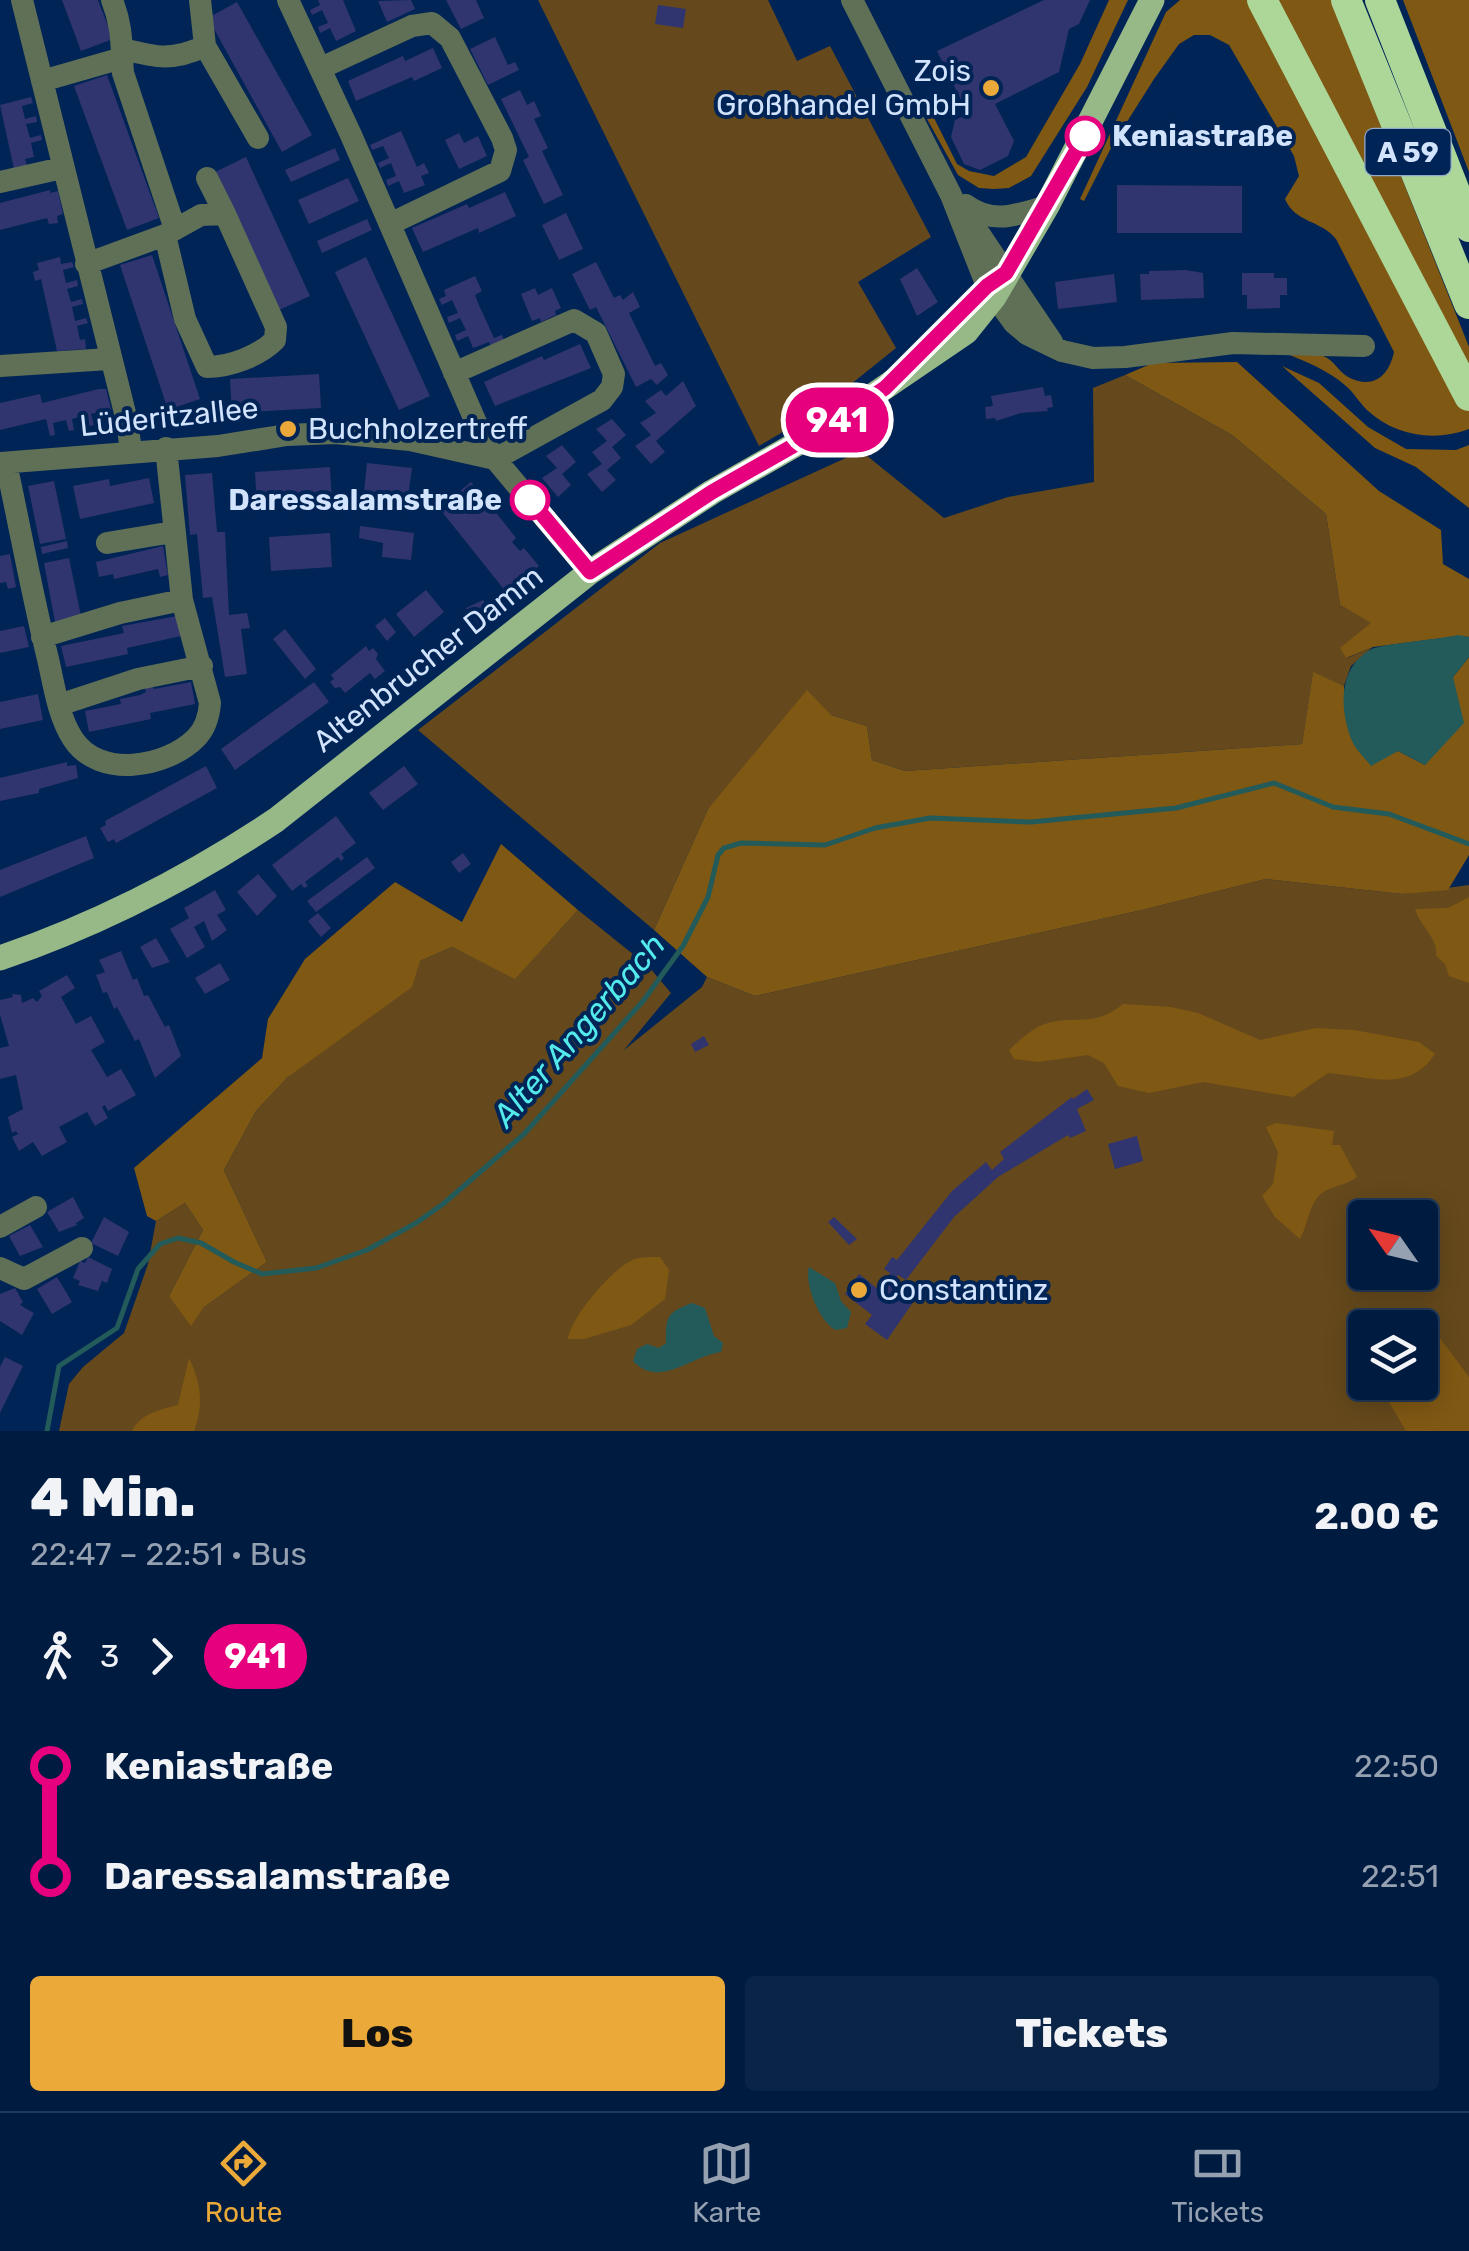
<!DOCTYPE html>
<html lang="de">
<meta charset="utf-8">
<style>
body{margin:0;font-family:Rubik,sans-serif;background:#0a2447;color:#f1f3f6;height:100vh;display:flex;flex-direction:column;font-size:38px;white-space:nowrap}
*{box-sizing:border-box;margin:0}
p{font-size:32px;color:#95a1b1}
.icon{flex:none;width:55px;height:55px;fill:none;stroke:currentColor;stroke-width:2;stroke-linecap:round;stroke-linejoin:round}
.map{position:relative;height:1431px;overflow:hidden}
.side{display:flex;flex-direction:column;background:#001b40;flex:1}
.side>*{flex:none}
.badge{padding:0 20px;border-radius:32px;font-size:35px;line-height:65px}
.needle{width:65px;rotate:304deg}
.controls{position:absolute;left:1348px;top:1200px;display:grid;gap:20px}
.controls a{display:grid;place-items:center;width:90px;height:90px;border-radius:10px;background:#001b40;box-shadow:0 5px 25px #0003,0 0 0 2px #223959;font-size:50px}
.map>.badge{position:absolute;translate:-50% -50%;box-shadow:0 0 0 5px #fff}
.legs{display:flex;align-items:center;gap:15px;height:110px;padding:0 30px;font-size:32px}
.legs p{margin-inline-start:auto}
.overview{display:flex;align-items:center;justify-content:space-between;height:170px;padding:0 30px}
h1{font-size:55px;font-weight:800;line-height:75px}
.action{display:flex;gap:20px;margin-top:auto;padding:20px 30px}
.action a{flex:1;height:115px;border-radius:10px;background:#eba93a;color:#111;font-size:40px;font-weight:800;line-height:115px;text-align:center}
.action a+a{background:#0a2447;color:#f1f3f6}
ul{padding:0 30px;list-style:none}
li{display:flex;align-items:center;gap:35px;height:110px;font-size:38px}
li i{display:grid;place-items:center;width:15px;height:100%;margin:0 12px;background:currentColor}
li i::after{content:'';width:25px;height:25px;margin:-12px;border:8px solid;border-radius:50%;background:#001b40}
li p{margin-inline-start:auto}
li:first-child i{background:linear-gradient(#0000 50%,currentColor 0)}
li:last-child i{background:linear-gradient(currentColor 50%,#0000 0)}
.tabs{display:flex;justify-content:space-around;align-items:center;height:140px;border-top:2px solid #223959;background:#001b40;font-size:28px;color:#95a1b1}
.tabs a{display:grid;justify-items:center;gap:5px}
.tabs .active{color:#eba93a}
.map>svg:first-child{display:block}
.green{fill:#65491c;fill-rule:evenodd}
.forest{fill:#7f5813}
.water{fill:#235a5a}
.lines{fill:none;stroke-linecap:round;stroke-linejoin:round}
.stream{stroke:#235a5a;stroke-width:5}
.building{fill:#30356f}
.minor{stroke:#5f7057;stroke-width:22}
.major{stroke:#96b987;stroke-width:25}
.highway{stroke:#acd799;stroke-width:30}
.line-1-casing{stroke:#fff;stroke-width:22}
.line-1{stroke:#e6007e;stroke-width:15}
.poi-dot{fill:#eba93a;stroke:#002455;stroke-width:4}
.stop-1-dot{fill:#fff;stroke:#e6007e;stroke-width:5}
.labels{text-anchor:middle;stroke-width:8;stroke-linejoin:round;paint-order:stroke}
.shield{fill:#002455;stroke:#93aacb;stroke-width:2.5}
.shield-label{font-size:28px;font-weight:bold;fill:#d2e4fd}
.poi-label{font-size:30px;fill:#d2e4fd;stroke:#002455;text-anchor:start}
.stop-label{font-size:30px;font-weight:bold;fill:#d2e4fd;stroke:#002455;text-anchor:start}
.street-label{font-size:30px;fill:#d2e4fd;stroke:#002455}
.water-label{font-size:32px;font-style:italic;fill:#54eaec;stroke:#002455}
</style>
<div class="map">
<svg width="1469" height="1431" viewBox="0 0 1469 1431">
<rect width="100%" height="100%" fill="#002455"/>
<!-- green -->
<path class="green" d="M538 0H768L797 61 830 46 931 237 858 282 896 348 815 413 759 446Z
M1125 375 1232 435 1326 514 1340 605 1372 623 1347 658 1373 647 1351 666 1344 686 1313 673 1302 744 905 771 872 760 867 726 831 715 708 809 654 930 418 730 660 543 861 451 944 518 1008 497 1094 482 1093 388Z
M1266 879 1402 894 1469 885V1431H59L69 1384 83 1367 124 1333 148 1264 156 1221 185 1203 203 1230 169 1296 203 1308 267 1262 224 1170 256 1111 288 1077 420 961 452 947 515 978 578 910 649 967 671 993 624 1050 702 987 707 977 755 996 1142 910ZM1365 1218H1420V1272H1365ZM1365 1328H1420V1382H1365Z"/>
<!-- forest -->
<path class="forest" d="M1109 0H1128L1087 87 1031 176 1009 188 994 189 979 188 958 175 922 110 928 106 957 164 969 171 994 176 1026 157 1080 64Z
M1180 0H1256L1469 411V429C1434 442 1395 436 1367 410 1359 402 1354 393 1346 386 1328 370 1305 361 1284 353 1296 353 1313 351 1323 356 1334 360 1339 372 1348 377 1373 390 1389 376 1394 352L1336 239C1321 220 1295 223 1285 199L1299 176 1294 156 1229 45 1210 35H1194L1179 44 1154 79 1113 144 1084 201 1080 199 1166 12Z
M1270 0H1331L1469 347V378Z
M1403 0H1469V172Z
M1237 362 1379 491 1441 530 1443 564 1469 579V637L1458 636 1373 647 1346 658 1340 648 1371 623 1340 605 1326 514 1232 435 1125 375 1153 363Z
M1282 366 1319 383 1368 427 1406 449 1456 450 1469 445V508L1416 467 1375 448Z
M1469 657V855L1448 890 1402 894 1266 879 1142 910 755 996 707 977 654 930 708 809 807 690 831 715 867 726 872 760 905 771 1302 744 1313 672 1344 686 1345 715 1398 751 1425 765 1453 677Z
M501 844 578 910 515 979 452 947 420 961 412 987 288 1077 256 1111 224 1170 267 1262 203 1308 191 1326 169 1296 203 1230 185 1203 156 1221 147 1216 134 1168 262 1058 268 1019 305 959 395 882 462 922Z
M1469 897V983L1449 976 1445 964 1436 956C1439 939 1421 928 1415 909L1448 908Z
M1123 1004 1171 1007 1198 1013 1260 1040 1316 1028 1354 1030 1419 1042 1435 1054C1408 1094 1370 1076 1328 1073L1293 1097 1203 1082 1149 1093 1118 1086 1104 1063 1088 1055 1038 1062 1014 1059 1009 1050C1020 1040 1033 1027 1048 1023 1078 1015 1093 1028 1123 1004Z
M1276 1123 1334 1131 1332 1145H1340L1357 1177C1348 1184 1338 1185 1327 1190 1309 1198 1309 1223 1300 1239L1275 1217 1262 1196 1273 1184 1278 1152 1266 1127Z
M660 1257 669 1270 665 1299 631 1325 584 1339H568C570 1318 614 1266 635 1259 642 1257 652 1257 660 1257Z
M1399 1312 1428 1322 1469 1377V1431H1406L1378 1383 1420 1382V1328L1373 1327 1376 1321Z
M189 1358C201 1383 204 1405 194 1431H132C140 1414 161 1409 178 1405Z"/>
<!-- water -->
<path class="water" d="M1458 635 1469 637V657L1453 677 1464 723 1425 765 1398 751 1371 766C1365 758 1356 750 1352 741 1339 710 1338 666 1372 649 1381 644 1442 639 1458 635Z
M809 1267 835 1283 841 1301 851 1312 847 1328 836 1330C820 1323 804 1284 809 1267Z
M692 1303 705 1308 714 1336 723 1343 721 1352C691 1356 659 1389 633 1361L637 1349 647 1344 659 1348 666 1343C666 1316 666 1313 692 1303Z"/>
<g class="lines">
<!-- stream -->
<path class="stream" d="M47 1431 59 1366 117 1328 138 1269 160 1244 178 1238 201 1243 234 1262 262 1274 316 1268 367 1250 416 1223 443 1204 524 1134 643 1001 683 946 708 897 718 855 724 848 741 843 825 845 875 828 930 818 1031 822 1176 808 1274 783 1333 807 1389 814 1469 844"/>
</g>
<!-- building -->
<path class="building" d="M62 0H98L113 39 81 51Z
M318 0H343L356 31 336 41 330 28 320 33 318 27 328 23 322 10 312 15 310 10 320 5Z
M411 0 415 9 387 22 378 1Z
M446 0H476L484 18 461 29Z
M1044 0H1090L1079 24 1069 29 1059 72 995 104 1014 141 1008 156 980 170 964 164 951 137 955 120 968 114 937 51Z
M237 2 312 135 282 152 208 18Z
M658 5 686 9 683 28 655 24Z
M495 37 508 65 515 62 519 70 488 85 470 49Z
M433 48 442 68 414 81 412 77 356 101 348 81 403 56 405 61Z
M107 75 159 218 127 230 74 86Z
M520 90 527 105 534 101 541 116 534 119 548 148 542 151 563 195 544 204 523 160 529 157 501 99Z
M31 97 33 103 22 106 25 119 36 116 37 122 26 124 30 138 41 135 42 140 31 143 34 157 25 159 27 166 14 169 0 105Z
M401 131 417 167 424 163 429 173 421 176 425 185 404 193 399 181 388 186 386 180 396 176 391 163 380 168 378 163 389 158 383 146 372 150 370 145Z
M459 133 464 143 478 136 487 156 459 169 445 140Z
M335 148 340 160 291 182 285 170Z
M246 157 310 296 279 310 215 172Z
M348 178 359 201 309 224 298 200Z
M1117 185 1242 186V233H1117Z
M50 190V193L58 191 63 214 57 216 58 223 49 224 47 218 0 230V203Z
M505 192 516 216 479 233 478 228 423 252 412 228 467 204 469 208Z
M566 213 583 249 559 260 542 225Z
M367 219 372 230 322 253 317 241Z
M152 255 200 399 168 410 120 265Z
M60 257 61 264 72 262 74 267 63 270 66 283 77 280 78 286 67 289 71 302 82 299 83 304 72 307 75 321 86 318 88 323 77 326 80 340 85 339 86 349 57 351 41 279 35 281 33 272 39 270 37 263Z
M366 257 430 396 399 410 335 272Z
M596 262 614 298 620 295 623 300 633 292 640 307 629 313 655 366 661 363 668 375 657 385 651 379 636 387 596 307 590 310 572 274Z
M917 268 938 302 917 316 900 279Z
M1186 270 1203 273 1204 298 1141 300 1140 274H1149V271Z
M1242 273H1274V278H1287V295H1280V308L1247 309V295H1242Z
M1114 274 1117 302 1058 309 1055 282Z
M475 276 482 291 475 295 478 303 494 338 502 335 505 343 492 348 489 342 473 348 468 336 457 341 455 335 466 330 460 318 449 323 447 317 458 313 452 300 442 305 439 299 446 296 444 290Z
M535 288 538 295 552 288 561 308 555 311 556 315 541 322 540 318 532 321 521 294Z
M580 344 591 368 495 406 484 382 542 356 544 360Z
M319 374 321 408 232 413 230 379Z
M683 381 696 406 656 441 665 452 651 464 635 446 651 435 640 423 656 413 645 401 661 390 666 396Z
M1043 387 1045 396 1051 395 1053 407 1047 408 1048 411 1021 413 996 421 995 418 986 419 985 407 993 406 991 396Z
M99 389H106L111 409 91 414 94 425 88 426 86 415 72 419 74 430 69 431 66 420 53 423 55 435 50 436 46 419 0 430V403L40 394 42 403Z
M612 419 626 435 612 447 621 458 607 470 616 480 602 492 587 474 602 464 592 452 607 441 596 429Z
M562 445 576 462 562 474 571 485 558 497 542 478 557 468 546 456Z
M367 463 412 468 408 497 364 492Z
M330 467 332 501 257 506 255 472Z
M212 473 217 532H225L229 615 247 613 250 628 241 629 247 674 225 677 212 597 203 598 197 534 190 535 185 475Z
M149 478 154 503 80 519 73 486 109 479 110 486Z
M54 481 66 539 40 544 28 486Z
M471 482 487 501 482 504 490 513 494 510 516 538 512 542 520 551 524 548 539 566 506 592 439 508Z
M360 526 414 533 411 560 382 557 383 543 359 538Z
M330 533 332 567 271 571 269 537Z
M67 541 68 548 42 554 41 547Z
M163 546 168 575 160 577 158 569 114 579 113 574 99 577 96 562Z
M10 554 16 587 8 589 6 582 0 583V556Z
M69 558 81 616 55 622 44 563Z
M426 590 444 612 414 637 396 614Z
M483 600 496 617 482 628 466 608Z
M177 616 181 636 127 648 128 654 66 667 61 646 124 633 122 626Z
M385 618 396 632 387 641 375 626Z
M24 626 29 647 0 653V631Z
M285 629 316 669 305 679 273 639Z
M366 646 369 651 373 648 378 654 376 659 385 671 375 679 370 673 345 693 340 687 335 688 330 682 334 679 331 675Z
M191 682 195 704 150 713 151 719 89 732 85 711 121 704 120 699 140 695 146 692 145 688 152 686 154 689Z
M314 682 329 702 235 770 221 749Z
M38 694 43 720 0 729V702Z
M67 762V766L76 765 78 778 39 789V793L0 801V778Z
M206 766 217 788 116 843 114 839 108 842 100 828 106 825 105 821Z
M404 766 418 784 383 810 369 793Z
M336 816 356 843 341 854 344 858 341 861 338 857 305 882 308 886 304 888 301 884 292 891 272 865Z
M86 836 94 858 0 897V870Z
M463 853 471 864 459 873 451 862Z
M367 857 375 868 316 912 307 901Z
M258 874 277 896 257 916 237 892Z
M215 890 226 910 217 915 227 930 212 941 204 921 194 927 205 947 187 958 170 929 189 918 184 908Z
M318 913 331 928 321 937 308 921Z
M156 938 170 962 152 968 140 947Z
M121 951 133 980 137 978 144 996 148 995 165 1027 169 1025 181 1056 155 1078 139 1039 135 1041 117 1007 114 1009 107 992 103 993 96 975 105 972 99 960Z
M220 963 230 980 205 994 195 978Z
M67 975 75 988 61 997 76 1024 91 1016 105 1042 91 1050 107 1077 121 1069 136 1095 108 1111 105 1105 102 1107 108 1118 95 1126 87 1112 59 1127 67 1142 42 1156 33 1142 19 1151 12 1137 18 1134 16 1131 12 1133 8 1117 23 1109 16 1075 0 1079V1048L9 1046 0 1015V1000L13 997 12 994 21 995 22 1003 33 998 37 1002 42 996 39 991Z
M704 1036 709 1045 695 1052 691 1044Z
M1087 1089 1094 1100 1077 1109 1086 1131 1070 1138 1068 1135 998 1177 954 1217 906 1280 898 1275 895 1279 918 1295 887 1340 865 1324 872 1315 845 1294 859 1274 878 1289 890 1273 884 1269 892 1257 897 1260 952 1191 986 1162 992 1170 1004 1159 1000 1152 1072 1097 1073 1099Z
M1137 1136 1143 1161 1115 1169 1108 1144Z
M73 1197 84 1218 76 1223 77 1225 59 1232 47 1212Z
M104 1217 129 1232 118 1256 91 1243Z
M834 1217 857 1239 849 1245 828 1222Z
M30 1225 43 1247 20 1256 9 1236Z
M88 1257 112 1269 107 1283 102 1281 98 1291 78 1285 80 1281 73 1278 80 1261 85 1263Z
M57 1277 72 1302 52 1314 37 1289Z
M15 1288 23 1302 20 1305 34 1313 22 1335 0 1321V1294Z
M5 1357 23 1366 0 1413V1367Z"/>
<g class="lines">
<!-- minor -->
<path class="minor" d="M22 0 127 421 131 451
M112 0C123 28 121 45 123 73L175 229
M200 0 205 46 258 138
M288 0 351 135 484 441 495 459 590 572
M852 0 951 195 987 286 1014 323 1027 334 1062 351 1093 358 1125 357 1233 343 1364 346
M124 49C157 58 173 61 205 46
M321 68 412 26 432 23 450 38 502 138 506 150 500 171 390 224
M42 81 122 58
M207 178 225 214
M0 182 62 168
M966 205C993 225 1017 215 1047 206
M964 211 1052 342
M86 264 165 235 185 319 207 367C230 367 259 356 275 340L276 327 225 214 201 215 165 235
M0 366 109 359
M454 373 574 320 596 333 614 374 612 387 602 400 495 459
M0 463 218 446 287 435 335 433 410 440 495 459
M6 463C20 528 32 594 48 659 54 685 58 716 73 739 99 779 166 768 196 738 206 728 209 716 210 703L182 600 166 448
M107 543 173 532
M42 637 120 613 182 600
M59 705 138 679 202 666
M0 1227 36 1207
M0 1268 24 1279 82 1248"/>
<!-- major -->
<path class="major" d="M0 958C99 924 189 878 276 820L590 572 712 492 828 426 966 332 994 297 1047 206 1152 0"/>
<!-- highway -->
<path class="highway" d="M1262 0 1469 396
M1346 0 1469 304
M1380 0 1469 227"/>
</g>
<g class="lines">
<!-- line-1 casing -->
<g class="line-1-casing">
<path id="line-1" d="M530 500 590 572 712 492 828 426 885 388 987 286 1006 273 1085 136"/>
</g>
<!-- line-1 -->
<use href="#line-1" class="line-1"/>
</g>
<!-- markers -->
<g class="poi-dot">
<circle cx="991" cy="88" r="10"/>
<circle cx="288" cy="429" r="10"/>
<circle cx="859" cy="1290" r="10"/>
</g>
<g class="stop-1-dot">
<circle cx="1085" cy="136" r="18"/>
<circle cx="530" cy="500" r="18"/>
</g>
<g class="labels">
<!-- shield labels -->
<rect class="shield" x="1365.5" y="129" width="85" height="46" rx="8"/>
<g class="shield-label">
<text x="1408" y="162">A 59</text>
</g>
<!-- poi labels -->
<g class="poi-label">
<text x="971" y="81" text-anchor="end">Zois<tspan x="971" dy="34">Großhandel GmbH</tspan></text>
<text x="308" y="439">Buchholzertreff</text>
<text x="879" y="1300">Constantinz</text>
</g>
<!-- stop labels -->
<g class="stop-label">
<text x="1112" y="146">Keniastraße</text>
<text x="502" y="510" text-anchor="end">Daressalamstraße</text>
</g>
<!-- street labels -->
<g class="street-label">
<text transform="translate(169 417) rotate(-6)" y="10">Lüderitzallee</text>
<text transform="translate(428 659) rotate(-38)" y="10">Altenbrucher Damm</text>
</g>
<!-- water labels -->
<g class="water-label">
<text transform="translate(579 1030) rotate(-49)" y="11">Alter Angerbach</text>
</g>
</g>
</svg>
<div class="controls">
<a><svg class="needle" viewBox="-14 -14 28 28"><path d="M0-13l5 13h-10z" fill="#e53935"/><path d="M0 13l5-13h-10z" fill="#95a1b1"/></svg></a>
<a><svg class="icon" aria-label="layers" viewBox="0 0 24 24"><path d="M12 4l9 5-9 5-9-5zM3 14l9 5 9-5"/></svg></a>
</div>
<b class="badge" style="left:837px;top:420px;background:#e6007e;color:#fff">941</b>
</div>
<section class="side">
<div class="overview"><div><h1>4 Min.</h1><p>22:47 – 22:51 · Bus</p></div><b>2.00 €</b></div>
<div class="legs"><svg class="icon" aria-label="walk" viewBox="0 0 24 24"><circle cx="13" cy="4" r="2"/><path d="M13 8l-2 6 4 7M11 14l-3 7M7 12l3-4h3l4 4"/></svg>3<svg class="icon" aria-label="forward" viewBox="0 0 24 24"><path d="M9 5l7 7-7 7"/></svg><b class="badge" style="background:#e6007e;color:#fff">941</b></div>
<ul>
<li><i style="color:#e6007e"></i><b>Keniastraße</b><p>22:50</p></li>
<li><i style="color:#e6007e"></i><b>Daressalamstraße</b><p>22:51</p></li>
</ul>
<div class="action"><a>Los</a><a>Tickets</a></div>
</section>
<nav class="tabs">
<a class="active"><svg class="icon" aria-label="directions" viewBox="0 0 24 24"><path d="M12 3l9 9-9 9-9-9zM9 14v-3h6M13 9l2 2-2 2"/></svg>Route</a>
<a><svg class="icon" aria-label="map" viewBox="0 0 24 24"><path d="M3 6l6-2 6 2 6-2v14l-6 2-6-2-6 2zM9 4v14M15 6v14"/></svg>Karte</a>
<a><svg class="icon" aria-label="tickets" viewBox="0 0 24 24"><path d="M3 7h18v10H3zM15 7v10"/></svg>Tickets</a>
</nav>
